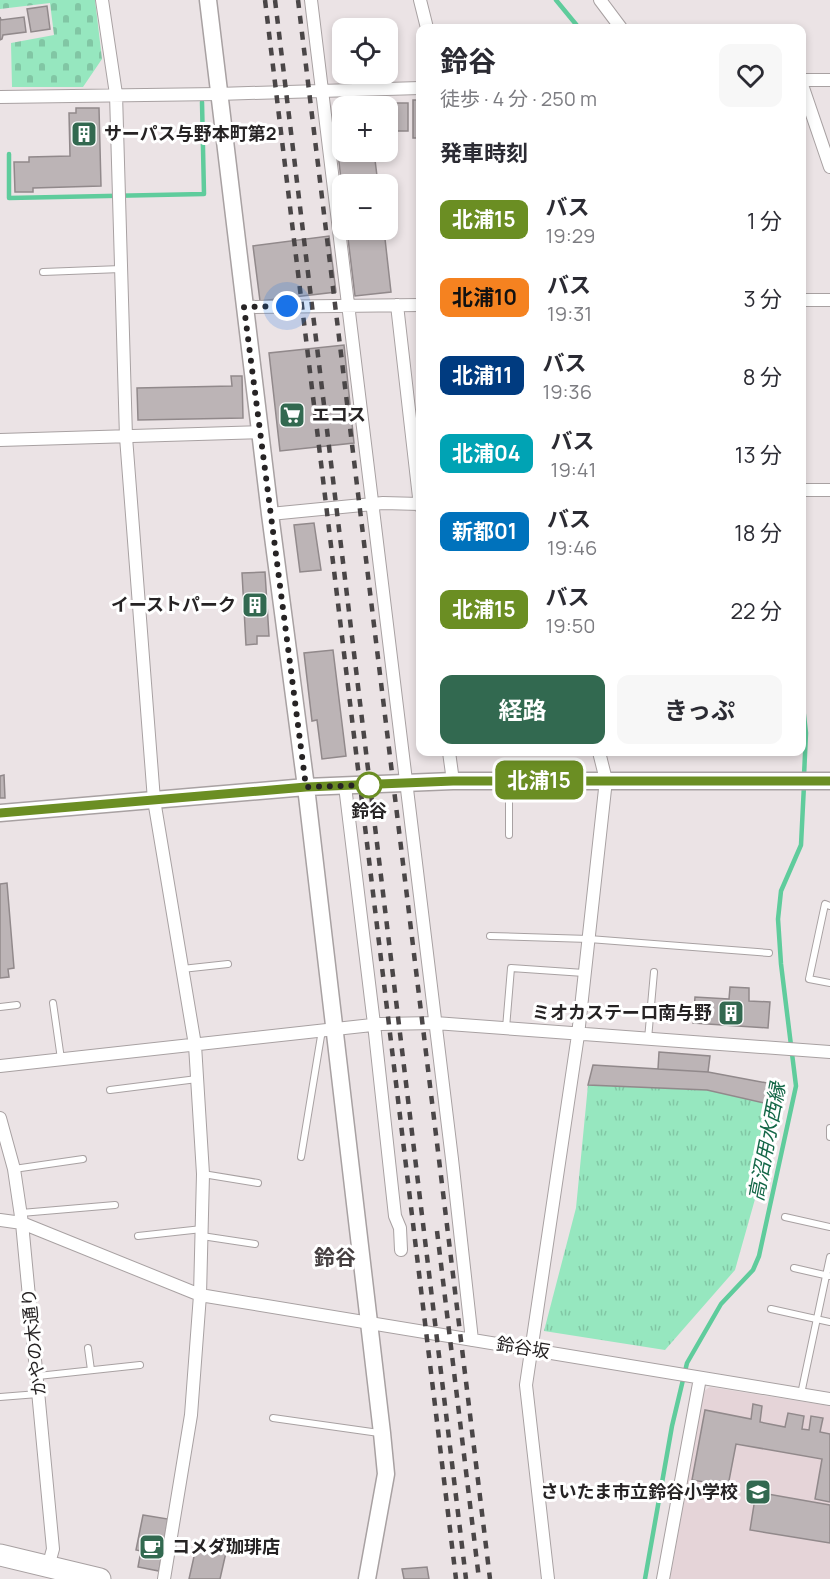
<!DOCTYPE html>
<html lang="ja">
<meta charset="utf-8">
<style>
body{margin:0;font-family:Manrope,"Noto Sans JP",sans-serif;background:#f7f7f7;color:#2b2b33;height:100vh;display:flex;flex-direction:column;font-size:22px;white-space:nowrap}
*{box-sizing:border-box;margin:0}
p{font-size:20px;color:#7c7c81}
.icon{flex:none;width:33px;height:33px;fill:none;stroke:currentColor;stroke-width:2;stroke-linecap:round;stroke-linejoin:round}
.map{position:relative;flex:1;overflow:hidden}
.details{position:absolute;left:416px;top:24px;width:390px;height:732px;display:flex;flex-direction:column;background:#fff;border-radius:12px;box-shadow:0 3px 9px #0003}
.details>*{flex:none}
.badge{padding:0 12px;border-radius:9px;font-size:21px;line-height:39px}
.buttons{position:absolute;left:332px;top:18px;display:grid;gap:12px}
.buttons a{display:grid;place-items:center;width:66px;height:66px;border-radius:12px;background:#fff;box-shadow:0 3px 9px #0003;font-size:30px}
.you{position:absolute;width:30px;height:30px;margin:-15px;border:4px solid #fff;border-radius:50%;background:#1a73e8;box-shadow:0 0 0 9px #1a73e833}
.map>.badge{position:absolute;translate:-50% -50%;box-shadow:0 0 0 3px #fff}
h2{padding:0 24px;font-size:22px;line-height:54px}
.round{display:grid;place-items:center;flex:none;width:63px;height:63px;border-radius:12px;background:#f7f7f7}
.headline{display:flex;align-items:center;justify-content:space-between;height:102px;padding:0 24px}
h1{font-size:28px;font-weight:700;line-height:45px}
.button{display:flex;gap:12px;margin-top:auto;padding:12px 24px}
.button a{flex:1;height:69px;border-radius:12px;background:#326950;color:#fff;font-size:24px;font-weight:700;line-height:69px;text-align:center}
.button a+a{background:#f7f7f7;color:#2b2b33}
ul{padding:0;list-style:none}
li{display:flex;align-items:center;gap:18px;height:78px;padding:0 24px}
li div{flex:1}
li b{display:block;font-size:22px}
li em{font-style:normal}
li .badge{min-width:66px;font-weight:700;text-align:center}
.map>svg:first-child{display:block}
.built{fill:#e5d4d8}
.grass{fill:url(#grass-tufts)}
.cemetery{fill:url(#cemetery-stones)}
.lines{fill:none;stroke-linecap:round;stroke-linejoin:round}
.stream{stroke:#5fcc9c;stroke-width:4.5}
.building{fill:#bcb4b6;stroke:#91898b;stroke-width:1.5}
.service-casing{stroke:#a8a1a2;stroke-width:8}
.minor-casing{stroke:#a8a1a2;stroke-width:14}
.tertiary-casing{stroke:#a8a1a2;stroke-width:19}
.trunk-casing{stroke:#a8a1a2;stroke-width:23}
.service{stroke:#fff;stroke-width:6}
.minor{stroke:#fff;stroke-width:12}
.tertiary{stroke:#fff;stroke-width:16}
.trunk{stroke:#fff;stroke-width:21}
.rail{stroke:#4a4647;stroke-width:4.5;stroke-dasharray:8 8;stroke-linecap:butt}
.line-casing{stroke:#fff;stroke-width:14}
.line{stroke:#6b8e23;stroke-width:9}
.walk{stroke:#262324;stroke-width:6;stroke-dasharray:0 10.8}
.stop-dot{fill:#fff;stroke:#6b8e23;stroke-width:3}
.labels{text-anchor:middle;stroke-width:6;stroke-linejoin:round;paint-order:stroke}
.poi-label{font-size:18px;font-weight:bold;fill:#262324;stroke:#fff;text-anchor:start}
.stop-label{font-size:18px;font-weight:bold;fill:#262324;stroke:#fff}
.street-label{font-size:18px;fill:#262324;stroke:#fff}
.water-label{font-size:20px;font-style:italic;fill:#146747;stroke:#fff}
.quarter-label{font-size:21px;font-weight:bold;fill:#453f40;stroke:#fff}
</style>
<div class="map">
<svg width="830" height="1579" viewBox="0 0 830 1579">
<defs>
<pattern id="grass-tufts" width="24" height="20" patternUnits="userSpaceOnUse" patternTransform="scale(1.5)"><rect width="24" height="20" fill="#96e7bf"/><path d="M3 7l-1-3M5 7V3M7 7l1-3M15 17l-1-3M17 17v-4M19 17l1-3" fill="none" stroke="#81c6a4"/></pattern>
<pattern id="cemetery-stones" width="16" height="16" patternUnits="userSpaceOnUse" patternTransform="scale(1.5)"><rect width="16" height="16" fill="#96e7bf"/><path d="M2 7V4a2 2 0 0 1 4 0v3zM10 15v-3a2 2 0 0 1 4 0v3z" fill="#81c6a4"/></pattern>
</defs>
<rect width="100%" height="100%" fill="#ebe3e5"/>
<!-- built -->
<path class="built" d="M710 1387 830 1406V1579H670L704 1391Z"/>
<!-- grass -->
<path class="grass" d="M588 1085 707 1090 781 1107 735 1270 665 1350 544 1331 576 1208Z"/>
<!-- cemetery -->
<path class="cemetery" d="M0 0H95L102 59 83 87H12L11 43 54 35 50 3 0 9Z"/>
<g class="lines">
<!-- stream -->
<path class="stream" d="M556 0 579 28
M9 154V198L204 194 202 102
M801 689 806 733 804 776
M645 1579 672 1426 687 1363 721 1304 753 1270 759 1256 796 1086 781 964 778 919 781 891 801 845 804 785"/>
</g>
<!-- building -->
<path class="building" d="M47 6 50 29 31 32 27 9Z
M0 17 1 20 24 17 26 32 3 35 2 39 0 40Z
M369 96 370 106H344L343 100Z
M413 100H420V138H413Z
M387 103H408V131H387Z
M76 108H99L101 186 33 188V192H15L14 162H29V157L70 156 69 113H76Z
M342 135V152H374L378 184H342V188L336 136Z
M347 230H384L391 292 355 296Z
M329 236 336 292 260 301 253 246Z
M344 345 354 443 280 451 269 353Z
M231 376H242L243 418 138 420 137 388 232 386Z
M314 523 321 570 300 572 294 525Z
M265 572 269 636H257V644L246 645 242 573Z
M333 650 346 756 322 759 317 720 312 721 304 653Z
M4 775 5 798H0V776Z
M7 883 14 968 8 969 9 977 0 978V884Z
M730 987 749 988V1001L770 1002 768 1028 693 1023 695 997 729 999Z
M659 1052 710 1056 708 1072 658 1069Z
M593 1065 708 1072 783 1086 781 1107 707 1090 588 1085Z
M753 1404 762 1406 760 1422 785 1427 788 1413 804 1416 802 1429 809 1430 811 1416 823 1418 820 1432 830 1434V1502L815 1499 822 1459 736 1444 728 1486 692 1480 705 1410 751 1419Z
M756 1492 830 1505V1543L750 1530Z
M143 1515 168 1519 159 1571 138 1567 141 1551 136 1550Z
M197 1543 227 1548 220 1579H189Z
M427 1567 429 1579H404L402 1569Z"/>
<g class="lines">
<!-- service casing -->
<g class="service-casing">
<path id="service" d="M43 272 121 269
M509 835V781
M830 906 825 904 809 979 830 983
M490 936 589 939 769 953
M182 969 228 964
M53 1003 61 1059
M0 1007 17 1005
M506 1028 511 968 584 973
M648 1039 654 972
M110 1090 197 1079
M830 1128V1137
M301 1157 322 1030
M14 1169 83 1159
M203 1174 258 1183
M21 1213 115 1205
M785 1217 830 1227
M138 1236 202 1229
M202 1236 255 1244
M794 1268 829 1276
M771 1309 830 1322
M88 1348 91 1370
M38 1376 140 1365
M801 1394 830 1257
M0 1397 38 1394
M273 1418 379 1433"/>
</g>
<!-- minor casing -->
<g class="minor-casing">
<path id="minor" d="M102 0 116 94 126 437 154 800 195 1045 203 1174 200 1295 191 1415 164 1579
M311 0 452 1159 472 1340
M420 0 427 28
M600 0 621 28
M801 80H830
M801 82 830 167
M0 97 218 94 420 88
M801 300H830
M397 305 420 506
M244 307 420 305
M0 440 261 432
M801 490H830
M270 514 383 503 420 504
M449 752 453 781
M345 786 374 1024 395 1216 400 1228 401 1250
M0 1066 381 1024 435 1023 830 1052
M0 1118 14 1169 22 1223 53 1549 48 1567
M0 1220 22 1223 200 1295 830 1399
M548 1579 526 1385 578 1035 606 780 599 752
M663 1579 700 1378"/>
</g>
<!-- tertiary casing -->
<g class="tertiary-casing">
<path id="tertiary" d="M208 0 270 514 306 787 382 1433 386 1474 367 1579
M0 813 306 787 453 781H830"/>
</g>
<!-- trunk casing -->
<g class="trunk-casing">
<path id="trunk" d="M0 1555 100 1579"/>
</g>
<!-- service -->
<use href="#service" class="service"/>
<!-- minor -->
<use href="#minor" class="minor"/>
<!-- tertiary -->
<use href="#tertiary" class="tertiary"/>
<!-- trunk -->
<use href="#trunk" class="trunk"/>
<!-- rail -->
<path class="rail" d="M265 0 456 1579
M275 0 466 1579
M298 0 490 1579
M437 1231 479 1579"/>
</g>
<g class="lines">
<!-- line casing -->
<g class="line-casing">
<path id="line" d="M0 813 306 787 453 781H830"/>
</g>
<!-- line -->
<use href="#line" class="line"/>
<!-- walk -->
<path class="walk" d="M287 306 244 307 306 787 369 785"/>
</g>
<!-- icons -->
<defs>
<g id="building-square" transform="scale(1.35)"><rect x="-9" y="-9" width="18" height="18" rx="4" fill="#326950" stroke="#fff"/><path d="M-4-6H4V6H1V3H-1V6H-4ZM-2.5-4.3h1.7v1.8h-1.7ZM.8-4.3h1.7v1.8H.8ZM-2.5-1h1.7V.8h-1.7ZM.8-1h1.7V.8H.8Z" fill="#fff"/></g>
<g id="supermarket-square" transform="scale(1.35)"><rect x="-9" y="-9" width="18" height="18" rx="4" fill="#326950" stroke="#fff"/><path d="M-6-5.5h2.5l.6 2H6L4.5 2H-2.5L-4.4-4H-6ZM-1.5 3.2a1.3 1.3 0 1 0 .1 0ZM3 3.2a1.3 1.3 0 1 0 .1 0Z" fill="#fff"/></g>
<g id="school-square" transform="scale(1.35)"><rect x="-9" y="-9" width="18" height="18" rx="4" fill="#326950" stroke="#fff"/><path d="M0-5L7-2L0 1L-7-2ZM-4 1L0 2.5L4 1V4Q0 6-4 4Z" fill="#fff"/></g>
<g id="cafe-square" transform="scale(1.35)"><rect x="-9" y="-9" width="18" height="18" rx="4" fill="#326950" stroke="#fff"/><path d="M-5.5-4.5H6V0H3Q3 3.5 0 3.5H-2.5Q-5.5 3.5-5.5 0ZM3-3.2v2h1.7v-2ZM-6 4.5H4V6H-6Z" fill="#fff"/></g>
</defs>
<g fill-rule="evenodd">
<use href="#building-square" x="84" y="134"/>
<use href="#supermarket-square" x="292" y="415"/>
<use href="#building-square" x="255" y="605"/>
<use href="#building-square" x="731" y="1013"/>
<use href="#school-square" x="758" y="1492"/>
<use href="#cafe-square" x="152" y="1547"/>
</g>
<!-- markers -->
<circle class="stop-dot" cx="369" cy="785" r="12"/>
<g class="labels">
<!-- poi labels -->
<g class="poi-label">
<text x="104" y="140">サーパス与野本町第2</text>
<text x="312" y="421">エコス</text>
<text x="236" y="611" text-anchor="end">イーストパーク</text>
<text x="712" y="1019" text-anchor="end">ミオカステーロ南与野</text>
<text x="738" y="1498" text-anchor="end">さいたま市立鈴谷小学校</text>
<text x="172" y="1553">コメダ珈琲店</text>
</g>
<!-- stop labels -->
<g class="stop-label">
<text x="369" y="817">鈴谷</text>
</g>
<!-- street labels -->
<g class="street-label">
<text transform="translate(34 1342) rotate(-96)" y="6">かやの木通り</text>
<text transform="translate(523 1348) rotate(9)" y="6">鈴谷坂</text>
</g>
<!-- water labels -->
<g class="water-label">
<text transform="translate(767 1142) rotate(-79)" y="7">高沼用水西縁</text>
</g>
<!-- quarter labels -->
<g class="quarter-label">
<text x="335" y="1265">鈴谷</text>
</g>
</g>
</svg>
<div class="buttons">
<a><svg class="icon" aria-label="locate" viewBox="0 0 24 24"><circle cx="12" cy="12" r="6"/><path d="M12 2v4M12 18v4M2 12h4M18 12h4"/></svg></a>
<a>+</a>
<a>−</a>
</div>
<div class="you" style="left:287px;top:306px"></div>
<b class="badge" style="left:539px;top:780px;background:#6b8e23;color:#fff">北浦15</b>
<section class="details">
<div class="headline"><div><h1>鈴谷</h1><p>徒歩 · 4 分 · 250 m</p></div><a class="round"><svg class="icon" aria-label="heart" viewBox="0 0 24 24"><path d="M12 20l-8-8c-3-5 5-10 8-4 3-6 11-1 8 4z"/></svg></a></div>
<h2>発車時刻</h2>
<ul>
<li><span class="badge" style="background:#6b8e23;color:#fff">北浦15</span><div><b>バス</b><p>19:29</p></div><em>1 分</em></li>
<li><span class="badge" style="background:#f58220;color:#111">北浦10</span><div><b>バス</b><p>19:31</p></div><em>3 分</em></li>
<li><span class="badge" style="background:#003b80;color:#fff">北浦11</span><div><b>バス</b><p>19:36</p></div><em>8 分</em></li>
<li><span class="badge" style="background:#00a3b4;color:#fff">北浦04</span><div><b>バス</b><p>19:41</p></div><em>13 分</em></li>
<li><span class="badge" style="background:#0072bc;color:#fff">新都01</span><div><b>バス</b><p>19:46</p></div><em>18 分</em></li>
<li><span class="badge" style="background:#6b8e23;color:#fff">北浦15</span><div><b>バス</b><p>19:50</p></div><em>22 分</em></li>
</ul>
<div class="button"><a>経路</a><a>きっぷ</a></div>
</section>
</div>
